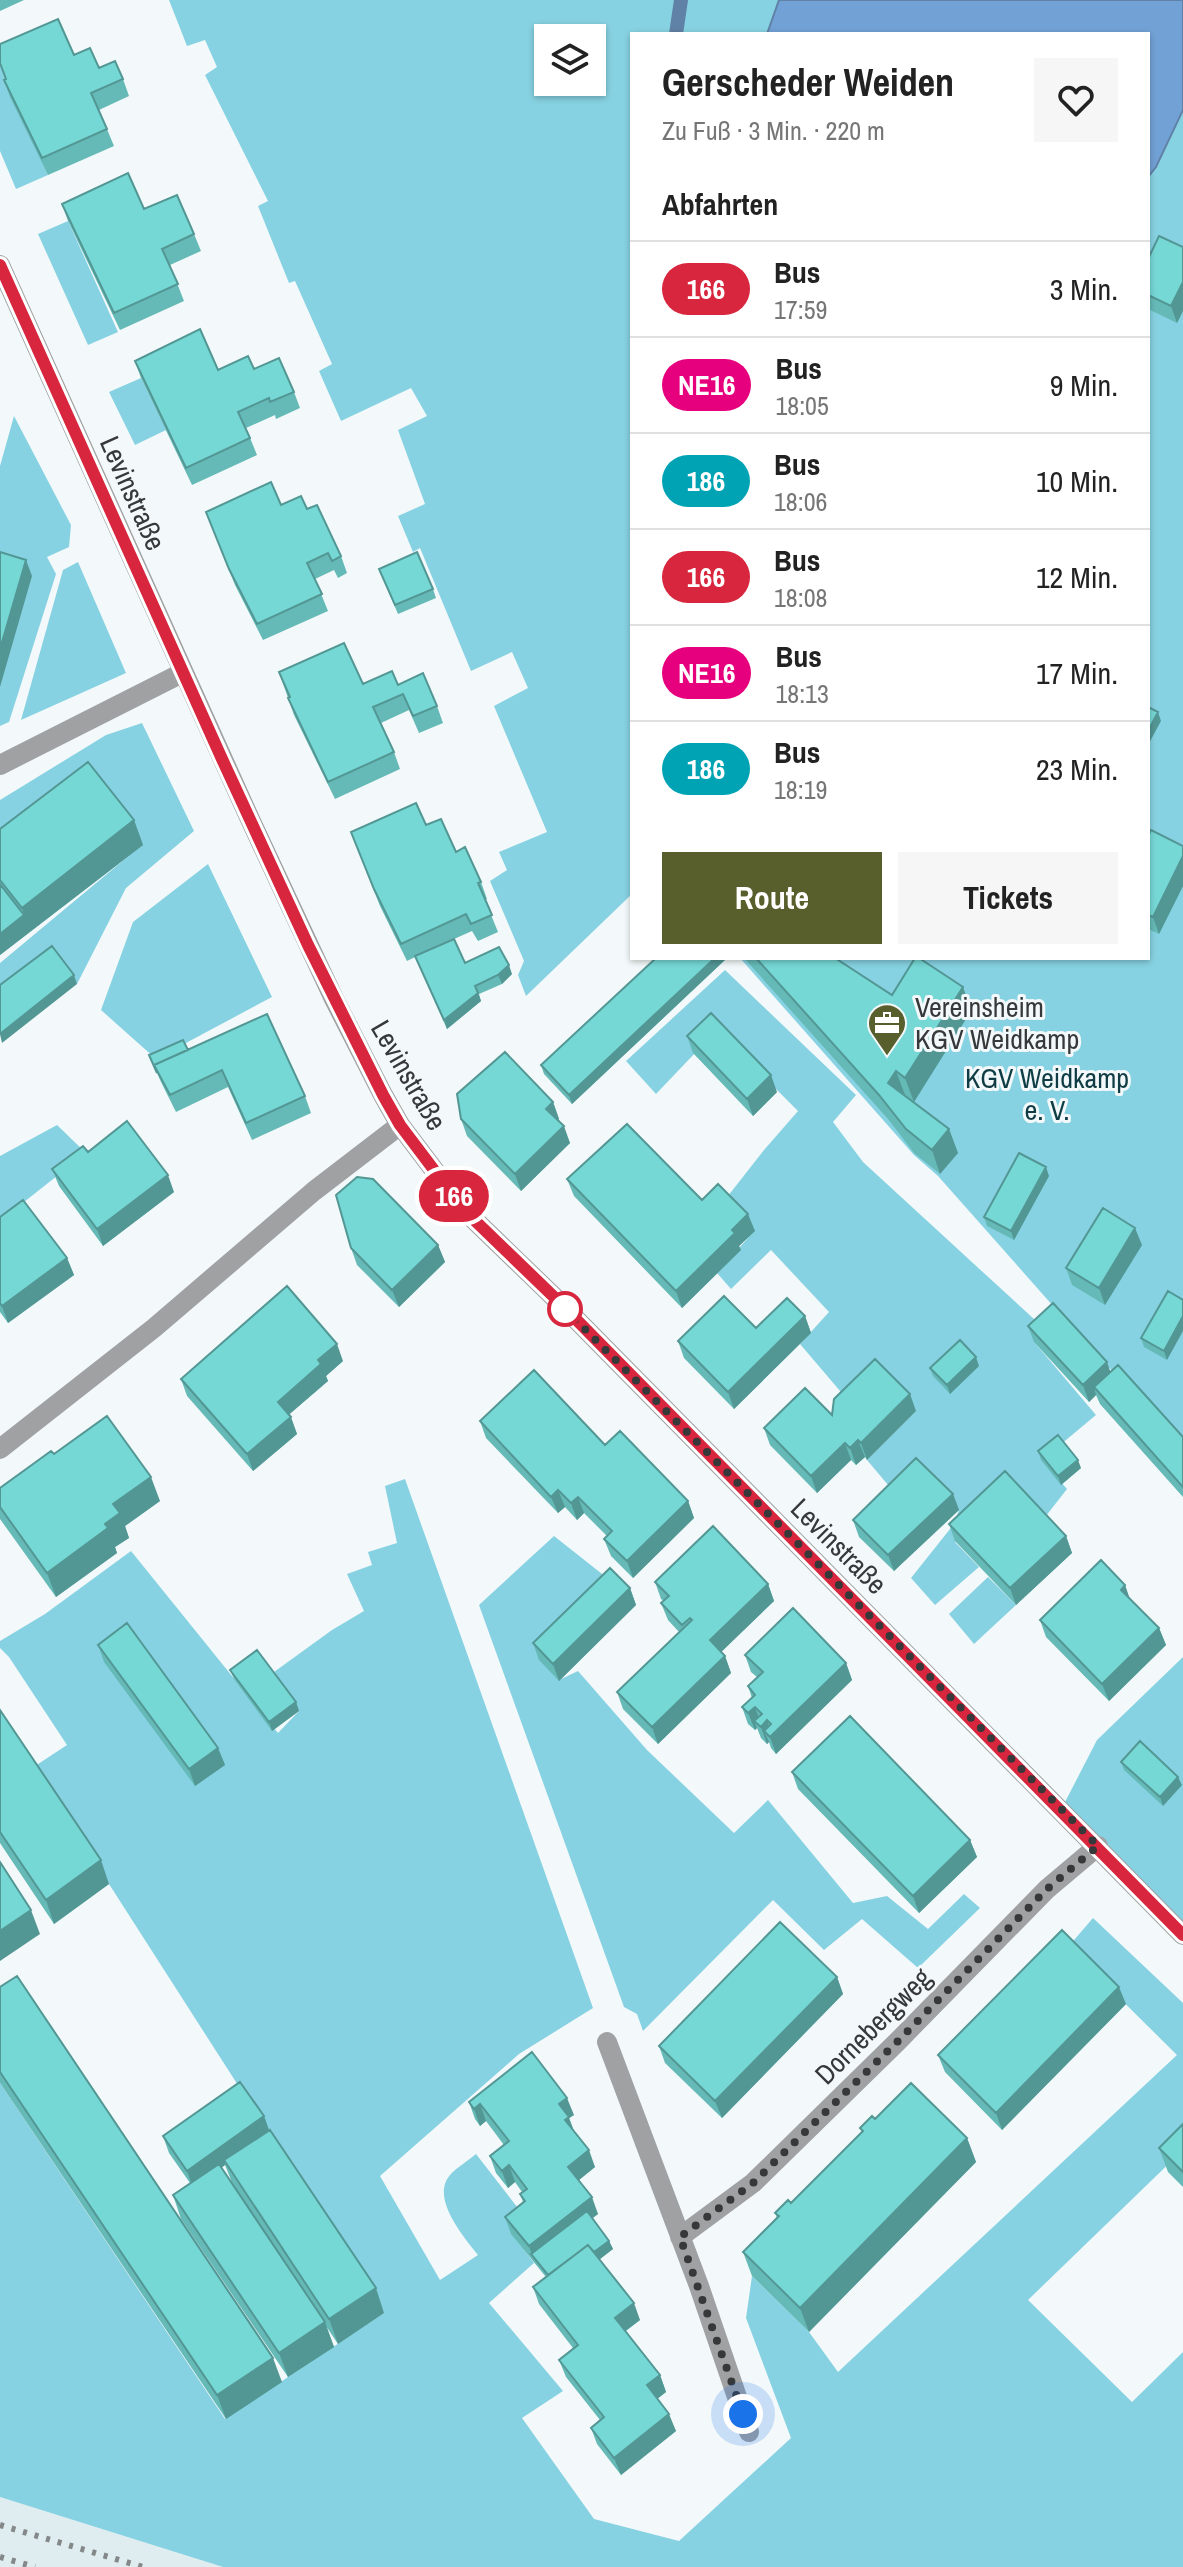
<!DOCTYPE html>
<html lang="de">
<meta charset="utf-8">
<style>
body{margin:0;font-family:"Archivo Narrow",sans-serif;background:#f6f6f6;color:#222;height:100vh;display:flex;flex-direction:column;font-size:30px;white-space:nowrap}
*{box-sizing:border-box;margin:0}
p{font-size:26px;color:#767676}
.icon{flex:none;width:44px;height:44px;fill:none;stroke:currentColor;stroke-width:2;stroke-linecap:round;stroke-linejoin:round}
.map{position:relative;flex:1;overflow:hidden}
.sheet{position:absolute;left:630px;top:32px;width:520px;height:928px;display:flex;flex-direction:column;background:#fff;border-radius:0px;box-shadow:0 2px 6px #0004}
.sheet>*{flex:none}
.badge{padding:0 16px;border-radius:26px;font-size:28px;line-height:52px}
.tools{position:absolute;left:534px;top:24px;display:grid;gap:16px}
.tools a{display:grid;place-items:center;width:72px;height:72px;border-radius:0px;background:#fff;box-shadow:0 2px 6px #0004;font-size:40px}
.you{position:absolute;width:40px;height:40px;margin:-20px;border:6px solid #fff;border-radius:50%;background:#1a73e8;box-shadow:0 0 0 12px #1a73e833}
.map>.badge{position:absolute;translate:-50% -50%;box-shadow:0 0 0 4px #fff}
h2{padding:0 32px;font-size:30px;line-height:72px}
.round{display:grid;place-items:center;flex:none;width:84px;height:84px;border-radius:0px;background:#f6f6f6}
.head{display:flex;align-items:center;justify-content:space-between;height:136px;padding:0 32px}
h1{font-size:38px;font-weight:700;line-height:60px}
.primary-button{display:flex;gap:16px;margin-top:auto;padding:16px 32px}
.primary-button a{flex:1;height:92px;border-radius:0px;background:#595f2c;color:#fff;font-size:32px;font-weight:700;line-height:92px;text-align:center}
.primary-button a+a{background:#f6f6f6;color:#222}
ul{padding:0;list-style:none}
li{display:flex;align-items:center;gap:24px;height:96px;padding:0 32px;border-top:2px solid #e0e0e0}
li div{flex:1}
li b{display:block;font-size:30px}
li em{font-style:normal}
li .badge{min-width:88px;font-weight:700;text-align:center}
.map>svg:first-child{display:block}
.built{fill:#dfedf1}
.green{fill:#87d2e2;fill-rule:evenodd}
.water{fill:#72a1d5;stroke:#6082a6;stroke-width:2}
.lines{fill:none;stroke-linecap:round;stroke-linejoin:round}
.stream{stroke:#6082a6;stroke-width:14}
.street{stroke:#9fa1a2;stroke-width:20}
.rail{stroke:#848889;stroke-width:6;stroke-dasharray:4 8;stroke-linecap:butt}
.wall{fill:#65bab7;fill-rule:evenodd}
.shaded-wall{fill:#539795}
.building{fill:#76d8d5;stroke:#539795;stroke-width:2}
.line-casing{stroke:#fff;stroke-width:18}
.line{stroke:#d7263d;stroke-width:12}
.walk{stroke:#363839;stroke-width:8;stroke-dasharray:0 14.4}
.stop-dot{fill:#fff;stroke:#d7263d;stroke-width:4}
.labels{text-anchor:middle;stroke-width:6;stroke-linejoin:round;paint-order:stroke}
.street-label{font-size:28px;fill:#363839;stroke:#f3f9fa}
.poi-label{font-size:28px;fill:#363839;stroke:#f3f9fa;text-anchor:start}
.park-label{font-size:28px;fill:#103d45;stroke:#f3f9fa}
</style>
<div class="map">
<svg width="1183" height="2567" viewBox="0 0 1183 2567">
<rect width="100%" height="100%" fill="#f3f9fa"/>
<!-- built -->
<path class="built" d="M0 2497 223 2567H0Z"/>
<!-- green -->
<path class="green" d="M169 0H1183V1446L1085 1342 938 1176 914 1155 740 958H1148V34H632V894L526 996 518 975 524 961 490 881 507 870 499 852 547 832 494 706 528 688 512 652 471 671 420 548 413 552 398 516 425 504 398 430 427 416 411 388 341 421 319 371 332 364 295 281 289 283 258 206 268 201 205 75 217 67 205 40 187 46ZM548 38H592V82H548Z
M0 64 48 175 16 189 0 151Z
M68 221 118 332 88 345 38 234Z
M141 378 166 430 135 445 109 392Z
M14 416 71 525 69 547 47 557 56 574 9 722 0 726V466Z
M78 562 126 673 21 720 63 570Z
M142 723 194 831 126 888 77 984 0 995V963L143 844 0 860V800L106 735Z
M208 864 272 997 156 1059 101 1010 133 922Z
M725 970 856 1095 833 1122 863 1162 1047 1331 1035 1343 1096 1415 1042 1460 1067 1489 1042 1521 955 1542 979 1567 935 1605 911 1578 954 1524 959 1510 899 1498 867 1460 916 1411 852 1405 800 1344 829 1312 771 1250 731 1289 717 1273 754 1231 724 1201 764 1150 798 1111 717 1030 656 1094 626 1061Z
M57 1125 86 1153 0 1221V1156Z
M405 1479 593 2008 519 2054 380 2176 440 2280 478 2255C464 2237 430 2198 450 2175 457 2167 468 2161 476 2154L521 2212 512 2234 534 2263 489 2303 563 2391 522 2418 594 2519 679 2541 791 2438 746 2318 752 2276 809 2332 838 2372 1177 2055 1068 1947 1093 1918 1183 2003V2150L1028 2300 1132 2402 1183 2352V2567H223L0 2497V2083L225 2419 384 2313 109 1884 32 1768 67 1745 9 1657 0 1648V1641L45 1614 131 1551 278 1733 299 1711 274 1672 332 1630 364 1611 347 1574 372 1565 368 1552 397 1543 385 1486Z
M554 1536 616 1585 540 1659 559 1680 578 1671 647 1750 734 1833 768 1800 853 1903 887 1896 928 1929 964 1894 980 1908 918 1968 862 1919 824 1950 773 1900 643 2031 637 2014 624 2007 479 1605Z
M988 1577 1016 1605 974 1644 949 1614Z
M1183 1657V1931L1064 1804 1097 1740Z"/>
<!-- water -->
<path class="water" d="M779 0H1183V110L1156 167 1148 177V34H767Z"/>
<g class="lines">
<!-- stream -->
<path class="stream" d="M676 34 681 0"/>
<!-- street -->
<path class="street" d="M0 265 249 817 334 999 383 1095 400 1125 465 1211 554 1297 1183 1935
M0 765 182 673
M0 1449 154 1328 314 1191 400 1125
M607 2042 699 2286 749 2432
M680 2237 753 2183 897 2042 1047 1889 1098 1846"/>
<!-- rail -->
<path class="rail" d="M0 2525 143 2567
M0 2557 35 2567"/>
</g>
<!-- wall -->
<path class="wall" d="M0 0H24L0 11Z
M74 55 99 68 123 79 129 96 99 110 114 146 48 175 10 97 4 80Z
M62 204 144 209 194 234 201 251 170 265 184 301 120 330 68 221Z
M1183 247V311L1177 323 1148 309V259Z
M135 361 218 370 294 392 300 408 276 419 275 415 246 428 257 455 192 485 141 378Z
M281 505 307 509 341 556 347 573 338 578 334 570 315 579 328 611 263 640 235 585 206 512Z
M379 569 433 589 436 598 398 614Z
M279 672 363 684 398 685 437 706 443 723 419 733 409 710 381 723 394 752 400 769 335 799 294 715Z
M134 820 143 845 0 955V829Z
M426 825 456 852 481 882 487 899 485 900 498 932 478 941 472 931 454 939 465 963 512 974 502 984 479 994 481 1001 447 1029 415 957 407 961 380 906 351 832Z
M1148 836 1183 846V886L1159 934 1148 929Z
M656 958H727L572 1104 544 1074 541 1065Z
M744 958H835L892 995 963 987 971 1011 914 1102 949 1129 958 1153 940 1174 914 1153 888 1119Z
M687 1036 777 1092 753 1116 693 1053Z
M188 1050 305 1096 311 1113 252 1140 228 1087 176 1112 161 1082 149 1055Z
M553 1102 559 1119 558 1120 570 1143 521 1191 467 1136 461 1119Z
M88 1152 174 1192 103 1246 59 1186 52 1169Z
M1049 1176 1014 1240 987 1226 984 1217Z
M567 1179 702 1200 755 1231 739 1246 741 1250 682 1308 574 1196Z
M0 1217 67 1258 74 1275 8 1323 0 1312Z
M438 1245 445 1262 399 1307 357 1265 351 1248Z
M1142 1245 1105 1305 1072 1285 1066 1268Z
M1168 1291 1167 1360 1144 1347 1141 1338Z
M805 1316 811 1333 734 1409 684 1358 678 1341 756 1328Z
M1028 1326 1110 1372 1183 1437V1497L1100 1404 1096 1395 1089 1402 1034 1342Z
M343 1361 326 1376 328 1381 289 1414 297 1434 253 1471 187 1396 181 1379Z
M979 1366 950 1394 933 1376 930 1368Z
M916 1411 867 1460 865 1457 856 1465 851 1460 817 1493 770 1445 764 1428 832 1415Z
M480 1421 688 1501 694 1518 633 1578 611 1556 604 1539 607 1536 584 1513 577 1520 565 1507 558 1513 486 1438Z
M1038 1451 1081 1468 1061 1485 1041 1460Z
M54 1454 160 1501 125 1526 129 1538 115 1547 117 1553 56 1597 0 1519V1488Z
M953 1494 959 1510 894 1571 859 1537 853 1520Z
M949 1524 1066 1536 1072 1553 1016 1605 955 1541Z
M655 1582 768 1584 774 1601 721 1652 725 1656 731 1673 658 1744 623 1709 617 1692 679 1632 668 1620 661 1603 664 1601 661 1599Z
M1125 1585 1129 1598 1159 1628 1166 1645 1109 1701 1046 1637 1040 1620Z
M630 1588 636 1605 559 1681 539 1660 533 1643Z
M98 1645 218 1748 225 1765 195 1786 104 1662Z
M745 1655 846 1663 852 1680 776 1754 771 1748 769 1742 767 1744 761 1738 757 1728 755 1730 748 1724 742 1707 752 1698 748 1686 757 1677 751 1672Z
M230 1670 296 1702 299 1711 272 1731 234 1679Z
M0 1710 109 1884 54 1924 0 1843Z
M1121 1762 1182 1785 1163 1806 1124 1770Z
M792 1772 970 1840 977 1857 919 1913 798 1789Z
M837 1977 843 1994 722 2118 665 2063 659 2046Z
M0 1987 282 2382 226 2419 0 2083Z
M1126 2004 1002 2130 945 2072 938 2055Z
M469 2102 574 2115 569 2118 574 2131 595 2167 579 2180 598 2214 592 2218 609 2241 613 2249 599 2259 640 2320 626 2331 660 2375 666 2392 657 2399 676 2431 621 2475 597 2444 591 2428 600 2420 566 2377 559 2360 573 2348 539 2304 533 2287 546 2277 511 2234 505 2217 523 2202 520 2194 522 2192 515 2182 508 2188 496 2173 490 2156 504 2145 486 2121 480 2126 475 2119Z
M264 2116 269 2130 384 2313 338 2344 326 2326 334 2347 288 2377 181 2219 173 2195 190 2183 169 2153 163 2136ZM225 2165 233 2185 221 2168Z
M875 2119 967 2138 976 2162 809 2332 752 2276 743 2252 777 2218 775 2213 791 2203 862 2132 860 2128Z
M1183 2124V2187L1168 2172 1159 2148Z"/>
<!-- shaded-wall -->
<path class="shaded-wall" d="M1183 282V311L1177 323 1171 306Z
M26 560 32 576 0 687V649Z
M1158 712 1161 721 1148 745V731Z
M134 820 143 845 0 955V934L24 915 22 908Z
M1183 856V886L1159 934 1153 917Z
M715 958H727L572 1104 569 1095Z
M509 965 512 974 502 984 498 975Z
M74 975 77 984 2 1043 0 1034Z
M963 987 971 1011 914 1102 905 1078Z
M478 993 481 1001 447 1029 444 1020Z
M896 1071 905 1095 888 1083Z
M771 1075 777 1092 753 1116 747 1099Z
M553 1102 559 1119 552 1126 546 1109Z
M564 1126 570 1143 521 1191 515 1174Z
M949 1129 958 1153 940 1174 932 1150Z
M1046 1167 1049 1176 1014 1240 1011 1231Z
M168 1175 174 1192 103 1246 97 1229Z
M748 1214 755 1231 739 1246 741 1250 682 1308 676 1291 732 1230Z
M1135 1228 1142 1245 1105 1305 1099 1288Z
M438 1245 445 1262 399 1307 392 1290Z
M67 1258 74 1275 8 1323 2 1306Z
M805 1316 811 1333 734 1409 728 1392Z
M1183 1316V1331L1167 1360 1164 1351Z
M337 1344 343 1361 326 1376 328 1381 284 1419 278 1402 318 1360Z
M976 1357 979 1366 950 1394 947 1385Z
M1107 1362 1113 1379 1094 1387 1096 1395 1089 1402 1083 1385Z
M910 1394 916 1411 867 1460 861 1443Z
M291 1417 297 1434 253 1471 247 1454Z
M858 1440 865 1457 856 1465 850 1448Z
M845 1443 851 1460 817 1493 811 1476Z
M1078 1460 1081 1468 1061 1485 1058 1476Z
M151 1477 160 1501 125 1526 129 1538 115 1547 117 1553 56 1597 47 1573 105 1524 113 1504Z
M558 1490 565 1507 558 1513 551 1497Z
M953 1494 959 1510 894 1571 888 1555Z
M578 1497 584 1513 577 1520 571 1503Z
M688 1501 694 1518 633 1578 627 1561Z
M1066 1536 1072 1553 1016 1605 1010 1588Z
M768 1584 774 1601 716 1657 710 1640Z
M1125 1585 1131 1602 1121 1590Z
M630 1588 636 1605 559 1681 553 1664Z
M1159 1628 1166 1645 1109 1701 1102 1684Z
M725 1656 731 1673 658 1744 652 1727Z
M846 1663 852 1680 776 1754 770 1737 764 1731 769 1742 767 1744 761 1727 767 1720 772 1734Z
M296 1702 299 1711 272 1731 269 1722Z
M755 1707 761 1724 754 1721 757 1728 755 1730 748 1713Z
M218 1748 225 1765 195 1786 189 1769Z
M1178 1777 1182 1785 1163 1806 1160 1797Z
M970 1840 977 1857 919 1913 913 1896Z
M101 1860 109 1884 54 1924 46 1900Z
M31 1910 40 1934 0 1961V1931Z
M837 1977 843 1994 722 2118 715 2101Z
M1119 1987 1126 2004 1002 2130 996 2113Z
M567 2098 574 2115 569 2118 575 2134 571 2137 559 2104Z
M480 2104 486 2121 480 2126 474 2109Z
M264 2116 270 2133 224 2160 225 2165 193 2188 187 2171Z
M967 2138 976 2162 809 2332 800 2308Z
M589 2150 595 2167 574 2184 568 2167Z
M509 2165 515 2182 508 2188 502 2171Z
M592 2197 598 2214 537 2261 532 2255 529 2246Z
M609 2241 613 2249 558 2292 554 2283Z
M376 2288 384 2313 338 2344 329 2319Z
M634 2303 640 2320 621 2334 615 2318Z
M325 2322 334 2347 288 2377 279 2353Z
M273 2358 282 2382 226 2419 217 2395Z
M660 2375 666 2392 653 2402 647 2385Z
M669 2414 676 2431 621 2475 614 2458Z"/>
<!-- building -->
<path class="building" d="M58 19 74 55 90 48 99 68 115 61 123 79 91 93 107 129 42 158 4 80 6 79 0 63V44Z
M128 173 144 209 177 195 194 234 162 249 178 284 114 313 62 204Z
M1159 236 1183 247V282L1171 306 1148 295V259Z
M200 329 218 370 248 356 254 369 279 358 294 392 270 402 269 398 238 412 250 438 186 468 135 361Z
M271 482 281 505 301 496 307 509 317 505 341 556 332 561 328 553 307 563 322 594 257 624 229 569 206 512Z
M0 552 26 560 0 649Z
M417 552 433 589 395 605 379 569Z
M344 643 363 684 392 671 398 685 423 673 437 706 413 716 403 694 373 707 394 752 328 782 288 698 290 697 279 672Z
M1148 707 1158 712 1148 731Z
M88 762 134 820 22 908 0 880V829Z
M416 803 426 825 441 819 456 852 465 847 481 882 478 883 492 915 471 924 466 914 401 944 374 889 351 832Z
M1151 830 1183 846V856L1153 917 1148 915V836Z
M0 884 24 915 0 934Z
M454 939 465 963 499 947 509 965 498 975 475 986 478 993 444 1020 415 956Z
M52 946 74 975 0 1034V985Z
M656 958H715L569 1095 541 1065Z
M756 958H835L892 995 915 958H919L963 987 905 1078 896 1071 888 1083 949 1129 932 1150 906 1129 879 1095Z
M711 1013 771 1075 747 1099 687 1036Z
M267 1014 305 1096 246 1123 222 1070 170 1095 154 1065Z
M183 1040 188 1050 154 1065 157 1073 149 1055Z
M505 1052 553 1102 546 1109 564 1126 515 1174 461 1119 457 1094Z
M127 1121 168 1175 97 1229 52 1169 83 1146 88 1152Z
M627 1124 702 1200 718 1184 748 1214 732 1230 735 1233 676 1291 567 1179Z
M1019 1153 1046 1167 1011 1231 984 1217Z
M357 1177 373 1179 438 1245 392 1290 351 1248 336 1195Z
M23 1200 67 1258 2 1306 0 1303V1217Z
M1103 1208 1135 1228 1099 1288 1066 1268Z
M287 1286 337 1344 318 1360 321 1364 278 1402 291 1417 247 1454 181 1379Z
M1168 1291 1183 1300V1316L1164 1351 1141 1338Z
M724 1296 756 1328 787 1298 805 1316 728 1392 678 1341Z
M1053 1303 1107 1362 1083 1385 1028 1326Z
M960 1340 976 1357 947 1385 930 1368Z
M875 1359 910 1394 861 1443 858 1440 850 1448 845 1443 811 1476 764 1428 805 1388 832 1415 834 1399Z
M1118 1365 1183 1437V1487L1094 1387Z
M534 1370 605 1445 620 1431 688 1501 627 1561 604 1539 612 1531 578 1497 571 1503 558 1490 551 1497 480 1421Z
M107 1416 151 1477 113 1504 120 1513 105 1524 108 1528 47 1573 0 1507V1488L51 1451 54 1454Z
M1058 1435 1078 1460 1058 1476 1038 1451Z
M916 1458 953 1494 888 1555 853 1520Z
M1005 1471 1066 1536 1010 1588 949 1524Z
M713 1526 768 1584 710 1640 725 1656 652 1727 617 1692 692 1620 690 1618 682 1625 661 1603 669 1596 655 1582Z
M1101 1560 1125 1585 1121 1590 1159 1628 1102 1684 1040 1620Z
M610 1568 630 1588 553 1664 533 1643Z
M793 1608 846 1663 770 1737 764 1731 771 1724 767 1720 761 1727 754 1721 762 1714 755 1707 748 1713 742 1707 755 1695 748 1686 763 1672 745 1655Z
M127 1623 218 1748 189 1769 98 1645Z
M257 1650 296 1702 269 1722 230 1670Z
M0 1710 101 1860 46 1900 0 1832Z
M850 1716 970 1840 913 1896 792 1772Z
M1140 1741 1178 1777 1160 1797 1121 1762Z
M0 1862 31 1910 0 1931Z
M780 1922 837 1977 715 2101 659 2046Z
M1062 1930 1119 1987 996 2113 938 2055Z
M17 1976 273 2358 217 2395 0 2072V1987Z
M532 2052 567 2098 559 2104 569 2117 565 2120 589 2150 568 2167 592 2197 529 2246 505 2217 525 2201 520 2194 527 2189 509 2165 502 2171 490 2156 509 2141 480 2104 474 2109 469 2102Z
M240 2082 264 2116 187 2171 163 2136Z
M911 2083 967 2138 800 2308 743 2252 779 2216 775 2213 788 2200 791 2203 863 2131 860 2128 872 2116 875 2119Z
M1183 2124V2172L1159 2148Z
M270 2130 376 2288 329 2319 224 2160Z
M219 2164 325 2322 279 2353 173 2195Z
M587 2211 609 2241 594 2252 588 2245 548 2275 531 2254Z
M588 2245 634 2303 615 2318 660 2375 647 2385 669 2414 614 2458 591 2428 604 2417 559 2360 578 2345 533 2287Z"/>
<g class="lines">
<!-- line casing -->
<g class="line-casing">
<path id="line" d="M0 265 222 759 308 945 383 1095 400 1125 465 1211 554 1297 1183 1935"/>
</g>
<!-- line -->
<use href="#line" class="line"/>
<!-- walk -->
<path class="walk" d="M565 1309 1098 1846 1047 1889 897 2042 753 2183 680 2237 743 2414"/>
</g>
<!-- icons -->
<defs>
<g id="office-pin" transform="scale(2)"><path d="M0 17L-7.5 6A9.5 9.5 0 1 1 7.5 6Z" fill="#595f2c" stroke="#f3f9fa"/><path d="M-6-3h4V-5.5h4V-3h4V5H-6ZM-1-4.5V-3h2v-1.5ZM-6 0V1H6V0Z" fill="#fff"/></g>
</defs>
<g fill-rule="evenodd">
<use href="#office-pin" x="887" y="1023"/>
</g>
<!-- markers -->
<circle class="stop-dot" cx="565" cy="1309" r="16"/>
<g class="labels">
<!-- street labels -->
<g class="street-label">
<text transform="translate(133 493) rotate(66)" y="10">Levinstraße</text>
<text transform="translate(409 1075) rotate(60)" y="10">Levinstraße</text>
<text transform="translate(839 1546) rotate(45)" y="10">Levinstraße</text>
<text transform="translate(873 2026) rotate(-45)" y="10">Dornebergweg</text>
</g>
<!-- poi labels -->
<g class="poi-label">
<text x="915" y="1017">Vereinsheim<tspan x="915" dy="32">KGV Weidkamp</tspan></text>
</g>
<!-- park labels -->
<g class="park-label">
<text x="1047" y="1088">KGV Weidkamp<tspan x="1047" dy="32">e. V.</tspan></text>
</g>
</g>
</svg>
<div class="tools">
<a><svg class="icon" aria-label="layers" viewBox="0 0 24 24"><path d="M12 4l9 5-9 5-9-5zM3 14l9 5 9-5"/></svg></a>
</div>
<div class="you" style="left:743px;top:2414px"></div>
<b class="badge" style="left:454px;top:1196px;background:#d7263d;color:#fff">166</b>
<section class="sheet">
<div class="head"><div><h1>Gerscheder Weiden</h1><p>Zu Fuß · 3 Min. · 220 m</p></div><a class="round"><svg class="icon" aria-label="heart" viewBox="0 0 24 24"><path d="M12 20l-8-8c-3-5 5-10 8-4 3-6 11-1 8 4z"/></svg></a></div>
<h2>Abfahrten</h2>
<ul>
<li><span class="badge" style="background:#d7263d;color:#fff">166</span><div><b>Bus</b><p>17:59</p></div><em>3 Min.</em></li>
<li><span class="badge" style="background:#e6007e;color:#fff">NE16</span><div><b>Bus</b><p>18:05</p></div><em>9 Min.</em></li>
<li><span class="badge" style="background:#00a3b4;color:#fff">186</span><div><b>Bus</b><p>18:06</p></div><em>10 Min.</em></li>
<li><span class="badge" style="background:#d7263d;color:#fff">166</span><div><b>Bus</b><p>18:08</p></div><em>12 Min.</em></li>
<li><span class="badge" style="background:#e6007e;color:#fff">NE16</span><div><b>Bus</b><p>18:13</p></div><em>17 Min.</em></li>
<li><span class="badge" style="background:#00a3b4;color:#fff">186</span><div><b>Bus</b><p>18:19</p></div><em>23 Min.</em></li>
</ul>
<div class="primary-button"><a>Route</a><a>Tickets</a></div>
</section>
</div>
